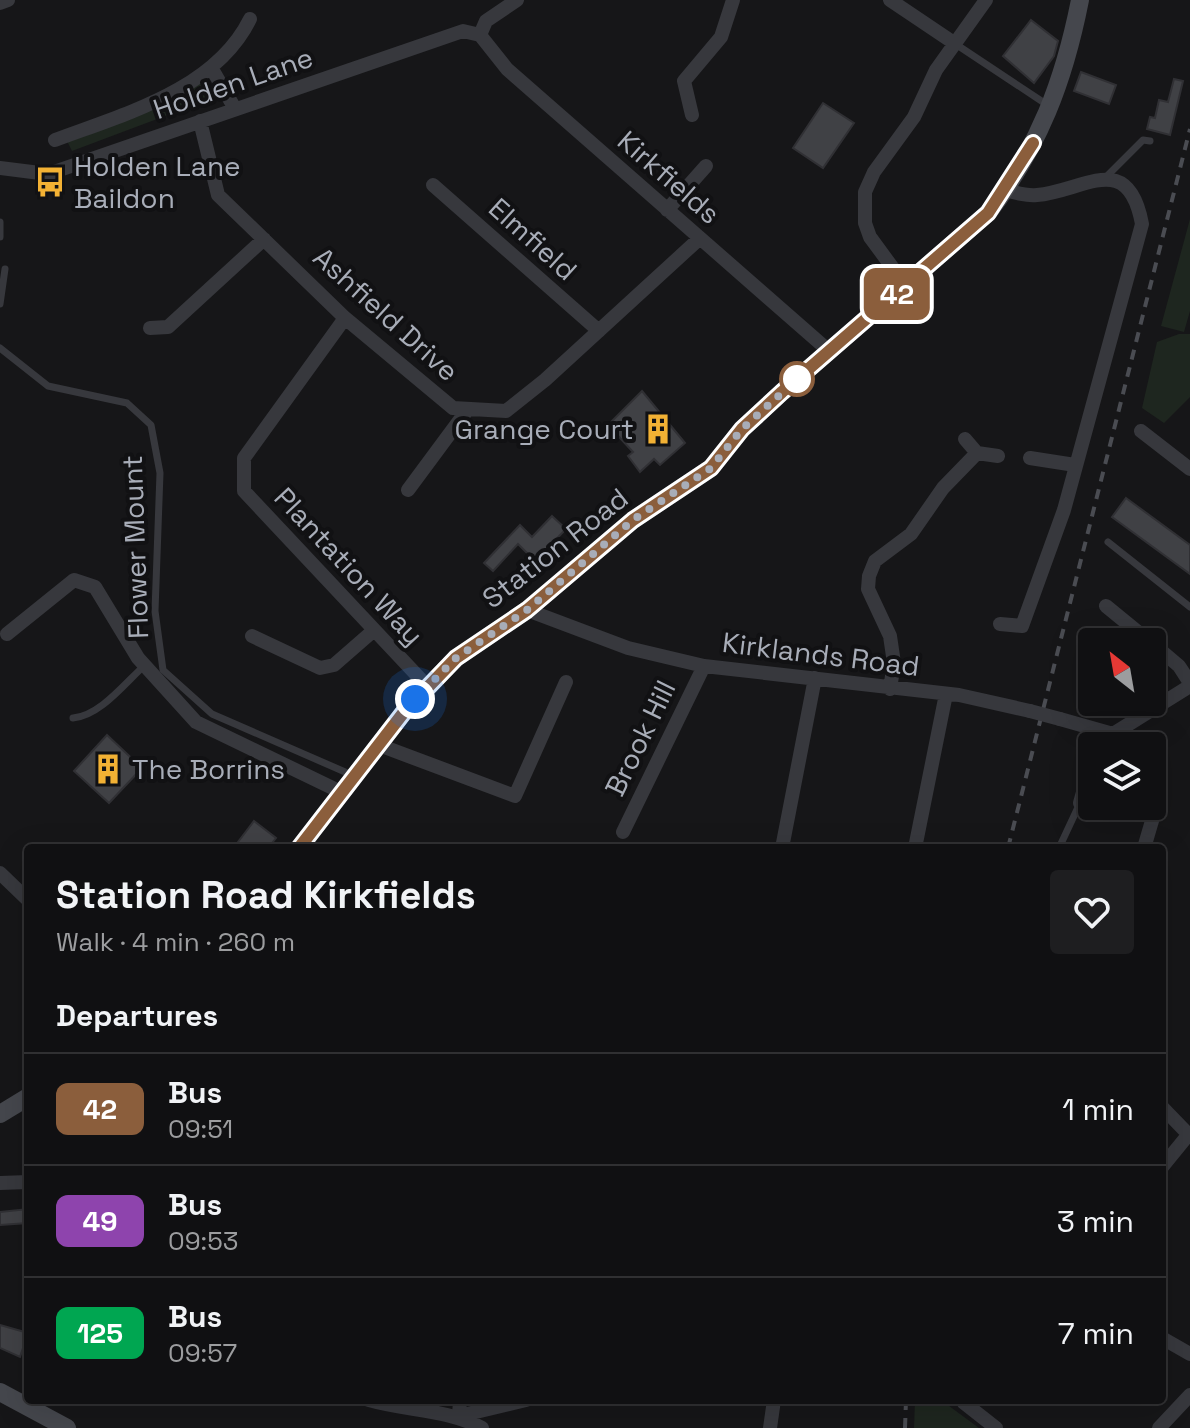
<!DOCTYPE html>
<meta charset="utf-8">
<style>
body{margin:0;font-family:"Space Grotesk",sans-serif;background:#1e1e20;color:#f1f3f6;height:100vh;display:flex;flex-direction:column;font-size:30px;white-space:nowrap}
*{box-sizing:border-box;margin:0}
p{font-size:26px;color:#9c9d9f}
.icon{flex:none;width:44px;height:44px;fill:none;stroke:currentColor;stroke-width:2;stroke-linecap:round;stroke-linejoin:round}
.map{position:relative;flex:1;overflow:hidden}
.drawer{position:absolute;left:24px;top:844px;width:1142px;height:560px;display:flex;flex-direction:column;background:#101012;border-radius:8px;box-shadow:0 8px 32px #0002,0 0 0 2px #303032}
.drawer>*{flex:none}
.badge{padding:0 16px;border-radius:12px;font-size:28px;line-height:52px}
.needle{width:52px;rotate:329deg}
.controls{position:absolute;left:1078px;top:628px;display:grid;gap:16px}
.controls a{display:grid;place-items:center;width:88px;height:88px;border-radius:8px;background:#101012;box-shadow:0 8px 32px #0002,0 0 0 2px #303032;font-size:40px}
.you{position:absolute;width:40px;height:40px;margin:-20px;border:6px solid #fff;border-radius:50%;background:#1a73e8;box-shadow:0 0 0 12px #1a73e833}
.map>.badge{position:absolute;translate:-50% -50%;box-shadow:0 0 0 4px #fff}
h2{padding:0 32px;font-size:30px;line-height:72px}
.round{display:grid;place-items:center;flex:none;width:84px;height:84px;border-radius:8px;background:#1e1e20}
.headline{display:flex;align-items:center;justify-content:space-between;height:136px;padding:0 32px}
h1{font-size:38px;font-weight:700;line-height:60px}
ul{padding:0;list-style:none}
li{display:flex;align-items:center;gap:24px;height:112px;padding:0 32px;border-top:2px solid #303032}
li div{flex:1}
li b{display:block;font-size:30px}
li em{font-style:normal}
li .badge{min-width:88px;font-weight:700;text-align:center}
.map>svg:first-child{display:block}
.green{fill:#1e261f}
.building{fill:#404145;stroke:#303034;stroke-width:2}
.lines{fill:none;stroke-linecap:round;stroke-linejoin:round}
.lane{stroke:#37383d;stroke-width:7}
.street{stroke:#37383d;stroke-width:14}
.secondary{stroke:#45474d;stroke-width:18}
.rail{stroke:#4a4c52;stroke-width:4;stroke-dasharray:10 8;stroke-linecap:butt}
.street-bridge{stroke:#37383d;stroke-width:14}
.line-casing{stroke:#fff;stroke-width:18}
.line{stroke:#8b5e3c;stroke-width:12}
.walk{stroke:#a8adb8;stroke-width:8;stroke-dasharray:0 14.4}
.stop-dot{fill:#fff;stroke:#8b5e3c;stroke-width:4}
.labels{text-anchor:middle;stroke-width:8;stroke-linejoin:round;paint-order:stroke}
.street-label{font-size:28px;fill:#a8adb8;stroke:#111113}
.poi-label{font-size:28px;fill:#a8adb8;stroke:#111113;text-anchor:start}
</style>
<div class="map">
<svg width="1190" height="1428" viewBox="0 0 1190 1428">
<rect width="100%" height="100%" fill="#161618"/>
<!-- green -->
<path class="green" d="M201 81 210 84 213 98 72 151 67 141Z
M1190 219V311L1184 332 1161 326Z
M1179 334H1190V397L1164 423 1142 408 1157 342Z
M915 1400H941L979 1428H914Z"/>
<!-- building -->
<path class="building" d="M1031 20 1058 41 1054 56 1034 83 1003 56Z
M1081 72 1116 85 1109 104 1074 91Z
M1174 79 1183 81 1170 135 1147 129 1150 117 1155 118 1159 100 1168 102Z
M823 103 854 123 823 168 793 148Z
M642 391 685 443 660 465 654 459 640 472 628 456 633 452 608 425Z
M1126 498 1190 545V574L1112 517Z
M552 516 566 529 535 561 518 544 493 571 484 563 520 525 532 537Z
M107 735 142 768 109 803 74 771Z
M254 821 276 838 268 848H246L238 842Z
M28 1209V1223L0 1225V1212Z
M0 1325 28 1333 20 1357 0 1348Z"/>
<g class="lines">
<!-- lane -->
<path class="lane" d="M954 43 1049 106
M1104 179 1143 140 1150 141
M0 222V237
M0 304 5 269
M0 348 48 386 127 403 151 425 160 473 155 611 163 670 212 714 352 775
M1108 542 1190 607
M73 718C100 716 125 683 145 665
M1059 848 1080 803"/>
<!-- street -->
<path class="street" d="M890 0 954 43
M0 3 8 0
M480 35 507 69 829 351
M480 35 486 21 517 0
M212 69 234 107
M692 115 684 81 721 37 733 0
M200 121 218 195 345 318 453 408 506 411 545 380 699 239
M55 140C124 114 215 90 250 19
M0 168 48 174 463 31 480 35
M433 185 599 331
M667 210 706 166
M906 286 870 237 865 223V192L874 172 914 117 936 70 986 0
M345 318 244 458V491L427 686
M150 328 168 327 264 239
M1141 431 1190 469
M965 439 977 453 998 456
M1030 458 1075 465
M408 490 468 409
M1106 606 1150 642
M527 610 628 648 704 666 959 695 1030 711
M1000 624 1022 626 1064 510 1142 224C1128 149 1084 191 1037 195 1026 196 1016 193 1006 190
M7 634 74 580 95 587 138 658 196 722 341 792
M252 636 320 668 334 665 373 631
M1152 643 1179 666 1190 683
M890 689 894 663 890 636 868 589 869 576 875 561 911 534 943 488 977 453
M1060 719 1113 734 1130 746
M1113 734 1190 686
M379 745 515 796 566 682
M1080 803 1092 761
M623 832 704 666
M782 848 815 678
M915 848 946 694
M1144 848 1159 797 1152 769
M0 873 28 900
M1162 1107 1190 1136
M1162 1167 1189 1134
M0 1183 28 1182
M1162 1338 1190 1354
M369 1400C407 1411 447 1409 482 1428
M460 1400 459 1416 526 1400
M963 1402 996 1428
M770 1428 774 1400
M1159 1428 1190 1395"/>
<!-- secondary -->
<path class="secondary" d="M299 848 404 712 456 658 527 610 633 520 711 468 742 429 782 392 988 213C1039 147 1064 81 1080 0
M0 1114 28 1097
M0 1392 67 1428"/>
<!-- rail -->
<path class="rail" d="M1008 848 1190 129
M905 1428 906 1400"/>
<!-- street-bridge -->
<path class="street-bridge" d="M1030 711 1060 719"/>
</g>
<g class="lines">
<!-- line casing -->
<g class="line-casing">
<path id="line" d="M299 848 404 712 456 658 527 610 633 520 711 468 742 429 782 392 988 213 1033 143"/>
</g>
<!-- line -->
<use href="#line" class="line"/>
<!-- walk -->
<path class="walk" d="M415 699 456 658 527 610 633 520 711 468 742 429 805 372 797 379"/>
</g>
<!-- icons -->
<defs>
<g id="bus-bare" transform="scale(2.4)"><path d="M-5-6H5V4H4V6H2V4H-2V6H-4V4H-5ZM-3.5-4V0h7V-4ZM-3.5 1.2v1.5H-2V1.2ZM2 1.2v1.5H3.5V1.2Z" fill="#f2b134" stroke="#111113" stroke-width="2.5" paint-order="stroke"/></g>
<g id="building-bare" transform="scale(2.4)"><path d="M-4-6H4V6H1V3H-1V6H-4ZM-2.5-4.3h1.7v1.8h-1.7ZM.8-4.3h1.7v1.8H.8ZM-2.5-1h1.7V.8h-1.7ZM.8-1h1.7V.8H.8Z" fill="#f2b134" stroke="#111113" stroke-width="2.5" paint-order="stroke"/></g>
</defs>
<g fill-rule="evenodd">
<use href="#bus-bare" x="50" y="182"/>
<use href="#building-bare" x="658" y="429"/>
<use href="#building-bare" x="108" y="769"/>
</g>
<!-- markers -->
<circle class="stop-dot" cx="797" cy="379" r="16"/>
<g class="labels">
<!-- street labels -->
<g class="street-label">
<text transform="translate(233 83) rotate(-19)" y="10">Holden Lane</text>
<text transform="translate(669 177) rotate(41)" y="10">Kirkfields</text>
<text transform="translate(533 239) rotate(42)" y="10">Elmfield</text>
<text transform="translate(386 314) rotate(42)" y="10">Ashfield Drive</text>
<text transform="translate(135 547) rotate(-92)" y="10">Flower Mount</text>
<text transform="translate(555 548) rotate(-38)" y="10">Station Road</text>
<text transform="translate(349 566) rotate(47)" y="10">Plantation Way</text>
<text transform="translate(821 654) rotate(7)" y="10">Kirklands Road</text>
<text transform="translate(640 738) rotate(-64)" y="10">Brook Hill</text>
</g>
<!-- poi labels -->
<g class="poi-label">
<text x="74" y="176">Holden Lane<tspan x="74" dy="32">Baildon</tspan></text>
<text x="634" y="439" text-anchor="end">Grange Court</text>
<text x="132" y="779">The Borrins</text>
</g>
</g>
</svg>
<div class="controls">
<a><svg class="needle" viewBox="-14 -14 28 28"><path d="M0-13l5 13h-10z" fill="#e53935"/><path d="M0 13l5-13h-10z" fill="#9c9d9f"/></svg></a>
<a><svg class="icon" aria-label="layers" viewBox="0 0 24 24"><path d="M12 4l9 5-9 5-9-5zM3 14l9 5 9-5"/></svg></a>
</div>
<div class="you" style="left:415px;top:699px"></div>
<b class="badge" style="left:897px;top:294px;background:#8b5e3c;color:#fff">42</b>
<section class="drawer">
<div class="headline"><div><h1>Station Road Kirkfields</h1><p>Walk · 4 min · 260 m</p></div><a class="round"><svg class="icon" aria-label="heart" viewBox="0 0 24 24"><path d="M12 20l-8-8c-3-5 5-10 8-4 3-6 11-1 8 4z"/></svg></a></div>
<h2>Departures</h2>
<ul>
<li><span class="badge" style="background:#8b5e3c;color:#fff">42</span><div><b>Bus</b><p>09:51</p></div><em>1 min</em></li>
<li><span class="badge" style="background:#8e44ad;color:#fff">49</span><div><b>Bus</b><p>09:53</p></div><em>3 min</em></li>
<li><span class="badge" style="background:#00a651;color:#fff">125</span><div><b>Bus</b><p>09:57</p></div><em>7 min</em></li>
</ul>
</section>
</div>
